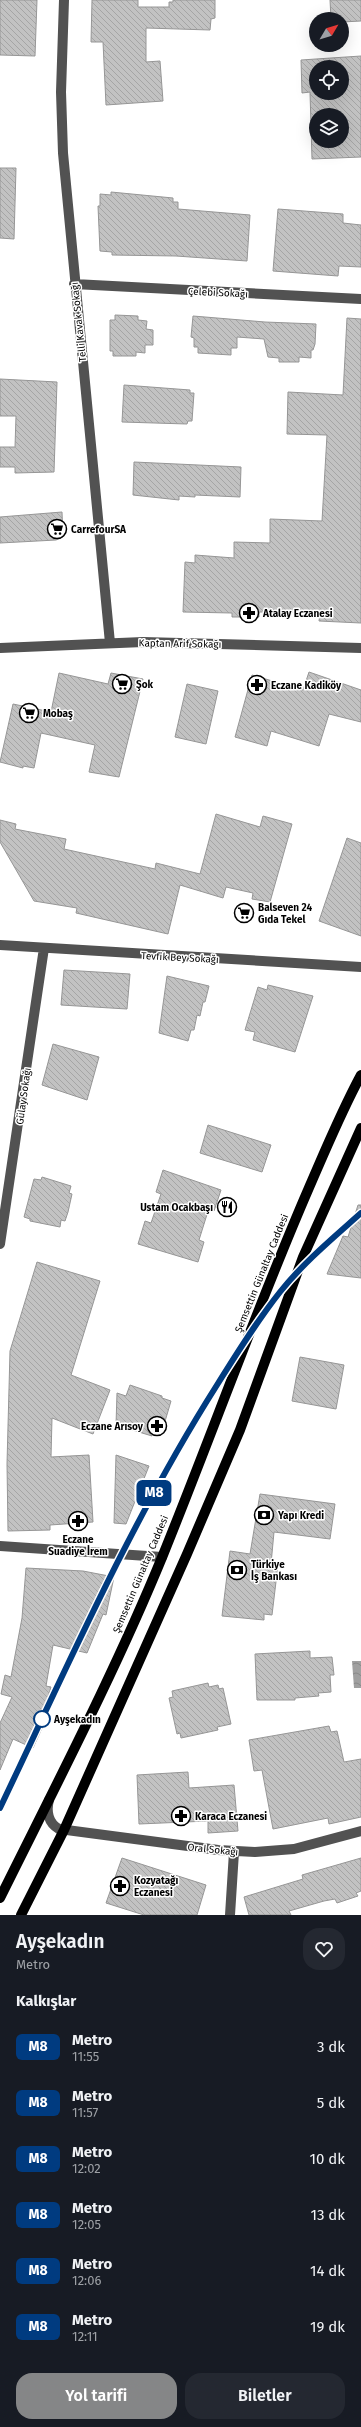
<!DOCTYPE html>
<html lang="tr">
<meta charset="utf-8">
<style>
body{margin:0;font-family:"Fira Sans",sans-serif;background:#242831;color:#f1f3f6;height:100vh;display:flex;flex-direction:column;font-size:15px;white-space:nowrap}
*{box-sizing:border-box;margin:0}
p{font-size:13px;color:#9ea1a6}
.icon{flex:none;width:22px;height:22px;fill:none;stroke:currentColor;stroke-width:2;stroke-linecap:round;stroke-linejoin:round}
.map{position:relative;height:1915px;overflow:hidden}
.panel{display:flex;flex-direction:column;background:#171b24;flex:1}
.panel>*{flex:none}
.badge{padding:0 8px;border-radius:6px;font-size:14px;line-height:26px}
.needle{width:26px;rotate:52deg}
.tools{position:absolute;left:309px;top:12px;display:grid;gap:8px}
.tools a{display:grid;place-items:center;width:40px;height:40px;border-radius:50%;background:#171b24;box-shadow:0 4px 16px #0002;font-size:20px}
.map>.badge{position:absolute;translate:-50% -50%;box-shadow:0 0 0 2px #fff}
h2{padding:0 16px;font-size:15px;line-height:36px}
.round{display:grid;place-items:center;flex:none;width:42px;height:42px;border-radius:16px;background:#242831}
.headline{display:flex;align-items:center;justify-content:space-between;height:68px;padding:0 16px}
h1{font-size:19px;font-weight:600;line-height:30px}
.action{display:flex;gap:8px;margin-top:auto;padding:8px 16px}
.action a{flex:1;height:46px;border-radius:16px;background:#858687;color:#fff;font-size:16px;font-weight:600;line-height:46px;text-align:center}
.action a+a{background:#242831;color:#f1f3f6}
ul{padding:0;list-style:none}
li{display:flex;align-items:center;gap:12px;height:56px;padding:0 16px}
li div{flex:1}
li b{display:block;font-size:15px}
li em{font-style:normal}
li .badge{min-width:44px;font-weight:700;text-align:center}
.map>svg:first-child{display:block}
.water{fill:url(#water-waves)}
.building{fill:url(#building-back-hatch);stroke:#969696;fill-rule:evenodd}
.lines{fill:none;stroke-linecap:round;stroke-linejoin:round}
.minor{stroke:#525252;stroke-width:10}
.major{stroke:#000;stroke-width:10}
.line-casing{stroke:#fff;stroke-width:9}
.line{stroke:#003b80;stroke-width:6}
.stop-dot{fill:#fff;stroke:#003b80;stroke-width:2}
.labels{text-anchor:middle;stroke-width:3;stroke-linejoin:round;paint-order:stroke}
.street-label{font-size:10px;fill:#000;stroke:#fff}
.poi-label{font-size:10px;font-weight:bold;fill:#000;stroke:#fff;text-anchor:start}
.stop-label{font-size:10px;font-weight:bold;fill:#000;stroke:#fff;text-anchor:start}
</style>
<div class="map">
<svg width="361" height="1915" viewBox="0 0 361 1915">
<defs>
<pattern id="water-waves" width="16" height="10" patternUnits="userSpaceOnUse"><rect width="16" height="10" fill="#a0a0a0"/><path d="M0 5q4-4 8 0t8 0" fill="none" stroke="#888"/></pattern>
<pattern id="building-back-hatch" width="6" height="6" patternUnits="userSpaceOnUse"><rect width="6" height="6" fill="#c2c2c2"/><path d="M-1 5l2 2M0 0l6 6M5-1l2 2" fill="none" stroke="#a5a5a5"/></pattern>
</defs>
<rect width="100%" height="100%" fill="#fff"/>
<!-- water -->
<path class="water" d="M352 1661H361V1688H354Z"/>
<!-- building -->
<path class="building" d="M0 0H37L35 56 0 55Z
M92 0H138V7H169V2H173V0H215V18L211 19 210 30 146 28V62L160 61 163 101 106 105 103 42H91Z
M330 0H361V21L342 22V19H331Z
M361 56V157L312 159 310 92 302 93 301 60ZM316 67H342V93H316ZM316 115H342V141H316Z
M0 168H16L14 239 0 238Z
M111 192 173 198V202H178V209L250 215 247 261 176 256 112 255V252L100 251 98 206H100V194L111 195Z
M278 209 343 214V223L361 225V267L339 266 338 276 273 271Z
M115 315 138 316V320L147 321 146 329 153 330V345H145V353L136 352V356H113V351H110V320H115Z
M193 316 265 322 316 324 315 344 313 350H311V358L299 357V362H279V358L268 357 264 339 237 337V348H231V355L198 353V347H194V338L191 337Z
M347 318 361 319V623L319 621 320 612H259V617H232V613L183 612 185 562 195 563V555L234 558V542L270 543V519L322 521 327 435 287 434 288 392 343 395Z
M0 379 57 382 54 472 15 473V467H0V447H15L16 416H0Z
M124 385 190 390V393H194L192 421H188L187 424 122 422Z
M134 462 241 467 240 497 195 495V497L179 496V500L133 495Z
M62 512 63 537 56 540 0 543V517Z
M309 672 361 690V722L329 714 319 746 271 731 267 746 235 737 252 675 303 690Z
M59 673 108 684 111 673 143 679 119 777 89 772 95 745 41 733 34 768 23 766V768L0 762 13 704 51 712Z
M187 684 218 691 206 744 175 737Z
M216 814 260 827 263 816 292 824 270 902 252 899 253 893 226 887 223 898 180 885 168 934 76 913 77 908 34 901 0 842V820L16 824 15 829 66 839 64 849 155 869 156 863 200 874Z
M347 838 361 843V936L319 921Z
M64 970 130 974 127 1009 61 1005Z
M167 976 209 986 205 1002H203L200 1016 197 1015 194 1030H191L188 1041 159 1033Z
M268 985 313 996 295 1052 253 1040 255 1032 245 1030 258 987 267 990Z
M53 1044 99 1057 87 1100 42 1085Z
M208 1125 271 1145 262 1172 200 1153Z
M163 1170 221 1190 214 1211 209 1208 199 1240 204 1242 198 1262 138 1244 145 1221 151 1223 161 1194 156 1192Z
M42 1177 71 1186 69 1193 72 1194 68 1212 65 1221 61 1220 60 1227 30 1221V1219L24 1217 34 1179 41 1180Z
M358 1205H361V1278L327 1274 343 1236 348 1237Z
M37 1262 100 1281 71 1375 110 1390 93 1434 52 1418 51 1457 89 1455 93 1522 50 1525V1530L8 1531 7 1464 10 1351Z
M300 1357 344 1365 336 1409 292 1401Z
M130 1385 162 1396V1398L171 1401 161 1435 153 1432 152 1436 116 1425 117 1393 126 1396Z
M116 1455 149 1466 126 1524 114 1523Z
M260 1494 335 1504 330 1539 274 1532 271 1564 278 1565 272 1615 264 1614V1620L222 1616 230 1551 250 1554Z
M26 1568 83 1571 114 1577 106 1615 103 1614 87 1653 53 1645 46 1686 51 1687 40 1725 43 1726 33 1748 13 1739 0 1770V1723L12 1697 1 1694 5 1675 11 1677 22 1618Z
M310 1651V1658L332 1657 334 1675H330L331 1692 318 1693 319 1696 295 1698V1700H257L255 1654Z
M208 1683 209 1687 218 1685 219 1689 223 1688 231 1724 217 1727 218 1730 181 1738 180 1733 177 1734 169 1698 173 1697 172 1691Z
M329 1726 331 1732 337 1731 344 1762 361 1759V1817L329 1824 328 1818 273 1829 262 1770 254 1771 249 1740Z
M188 1772 189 1788 234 1785 238 1831 208 1833V1821L139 1824 137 1775Z
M122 1858 206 1885 197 1915H144L106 1903Z
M361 1858V1891L356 1893 358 1896 337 1903 335 1899 324 1901 289 1911 291 1915H249L244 1897 303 1879 302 1875Z"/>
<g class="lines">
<!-- minor -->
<path class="minor" d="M64 0 61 92 63 153 110 643
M74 284 361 299
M0 648 143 642 361 648
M0 945 361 967
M0 1244 44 948
M0 1546 162 1557
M49 1800C46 1811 48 1823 59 1829L218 1850 255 1852 294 1849 361 1831
M230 1915 234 1852"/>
<!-- major -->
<path class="major" d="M0 1898C56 1785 115 1672 163 1555 212 1434 256 1310 308 1190 325 1151 341 1112 361 1075
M21 1915 64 1830 187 1554 240 1430 303 1257 361 1128"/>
</g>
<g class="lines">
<!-- line casing -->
<g class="line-casing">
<path id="line" d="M0 1808C68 1665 132 1519 217 1385 237 1353 257 1321 280 1292 304 1262 333 1238 361 1213"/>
</g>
<!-- line -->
<use href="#line" class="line"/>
</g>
<!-- icons -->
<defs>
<g id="supermarket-ring" transform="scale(1)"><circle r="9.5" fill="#fff" stroke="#000" stroke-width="1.5"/><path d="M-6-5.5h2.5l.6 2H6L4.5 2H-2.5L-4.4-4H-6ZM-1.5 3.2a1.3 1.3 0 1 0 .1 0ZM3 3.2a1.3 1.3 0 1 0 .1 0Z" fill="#000"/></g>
<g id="pharmacy-ring" transform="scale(1)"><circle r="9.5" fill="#fff" stroke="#000" stroke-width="1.5"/><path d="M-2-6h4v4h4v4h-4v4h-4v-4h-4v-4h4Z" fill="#000"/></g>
<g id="restaurant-ring" transform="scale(1)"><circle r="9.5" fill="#fff" stroke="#000" stroke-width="1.5"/><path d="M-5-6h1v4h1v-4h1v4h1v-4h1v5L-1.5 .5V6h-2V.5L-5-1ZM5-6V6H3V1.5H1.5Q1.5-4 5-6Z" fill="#000"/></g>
<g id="bank-ring" transform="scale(1)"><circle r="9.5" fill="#fff" stroke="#000" stroke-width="1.5"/><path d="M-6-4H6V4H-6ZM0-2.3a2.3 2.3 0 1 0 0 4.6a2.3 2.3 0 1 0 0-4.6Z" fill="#000"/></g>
</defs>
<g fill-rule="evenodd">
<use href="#supermarket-ring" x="57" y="529"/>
<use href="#pharmacy-ring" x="249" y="613"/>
<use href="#supermarket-ring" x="122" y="684"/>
<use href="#pharmacy-ring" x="257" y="685"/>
<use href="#supermarket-ring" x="29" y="713"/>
<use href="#supermarket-ring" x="244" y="913"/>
<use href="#restaurant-ring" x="227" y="1207"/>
<use href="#pharmacy-ring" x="157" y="1426"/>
<use href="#bank-ring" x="264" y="1515"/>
<use href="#pharmacy-ring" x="78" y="1521"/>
<use href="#bank-ring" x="237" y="1570"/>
<use href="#pharmacy-ring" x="181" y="1816"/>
<use href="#pharmacy-ring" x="120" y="1886"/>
</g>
<!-- markers -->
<circle class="stop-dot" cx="42" cy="1719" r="8"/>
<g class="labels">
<!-- street labels -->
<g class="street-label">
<text transform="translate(218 292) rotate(3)" y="4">Çelebi Sokağı</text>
<text transform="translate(78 322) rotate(-96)" y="4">Telli Kavak Sokağı</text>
<text transform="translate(180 643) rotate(1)" y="4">Kaptan Arif Sokağı</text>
<text transform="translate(180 957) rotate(3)" y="4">Tevfik Bey Sokağı</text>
<text transform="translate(23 1096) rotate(-82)" y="4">Gülay Sokağı</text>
<text transform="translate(261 1273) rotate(-68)" y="4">Şemsettin Günaltay Caddesi</text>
<text transform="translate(140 1574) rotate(-67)" y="4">Şemsettin Günaltay Caddesi</text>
<text transform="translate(213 1849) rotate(6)" y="4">Oral Sokağı</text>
</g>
<!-- poi labels -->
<g class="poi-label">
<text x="71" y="533">CarrefourSA</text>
<text x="263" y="617">Atalay Eczanesi</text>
<text x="136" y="688">Şok</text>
<text x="271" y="689">Eczane Kadiköy</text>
<text x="43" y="717">Mobaş</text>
<text x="258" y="911">Balseven 24<tspan x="258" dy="12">Gıda Tekel</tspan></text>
<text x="213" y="1211" text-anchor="end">Ustam Ocakbaşı</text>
<text x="143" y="1430" text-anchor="end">Eczane Arısoy</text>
<text x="278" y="1519">Yapı Kredi</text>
<text x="78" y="1543" text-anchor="middle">Eczane<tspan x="78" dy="12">Suadiye İrem</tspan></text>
<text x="251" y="1568">Türkiye<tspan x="251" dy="12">İş Bankası</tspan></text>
<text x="195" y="1820">Karaca Eczanesi</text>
<text x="134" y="1884">Kozyatağı<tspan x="134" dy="12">Eczanesi</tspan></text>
</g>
<!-- stop labels -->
<g class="stop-label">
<text x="54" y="1723">Ayşekadın</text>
</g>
</g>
</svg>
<div class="tools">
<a><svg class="needle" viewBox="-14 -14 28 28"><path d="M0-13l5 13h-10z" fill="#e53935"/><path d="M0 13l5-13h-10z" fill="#9ea1a6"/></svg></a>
<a><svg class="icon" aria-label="locate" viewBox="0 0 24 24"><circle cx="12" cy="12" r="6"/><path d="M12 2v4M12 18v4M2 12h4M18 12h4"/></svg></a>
<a><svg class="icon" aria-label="layers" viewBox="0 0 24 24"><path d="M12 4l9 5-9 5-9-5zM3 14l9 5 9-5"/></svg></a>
</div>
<b class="badge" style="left:154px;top:1493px;background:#003b80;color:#fff">M8</b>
</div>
<section class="panel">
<div class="headline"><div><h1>Ayşekadın</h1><p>Metro</p></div><a class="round"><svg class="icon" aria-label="heart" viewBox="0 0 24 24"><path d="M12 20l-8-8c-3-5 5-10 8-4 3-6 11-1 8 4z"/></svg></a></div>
<h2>Kalkışlar</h2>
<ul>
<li><span class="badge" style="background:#003b80;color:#fff">M8</span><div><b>Metro</b><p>11:55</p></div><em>3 dk</em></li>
<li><span class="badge" style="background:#003b80;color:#fff">M8</span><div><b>Metro</b><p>11:57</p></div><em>5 dk</em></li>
<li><span class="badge" style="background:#003b80;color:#fff">M8</span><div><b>Metro</b><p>12:02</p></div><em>10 dk</em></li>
<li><span class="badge" style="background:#003b80;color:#fff">M8</span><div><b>Metro</b><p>12:05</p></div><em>13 dk</em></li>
<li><span class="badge" style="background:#003b80;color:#fff">M8</span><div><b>Metro</b><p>12:06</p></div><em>14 dk</em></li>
<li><span class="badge" style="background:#003b80;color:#fff">M8</span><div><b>Metro</b><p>12:11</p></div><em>19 dk</em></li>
</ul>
<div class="action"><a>Yol tarifi</a><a>Biletler</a></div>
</section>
